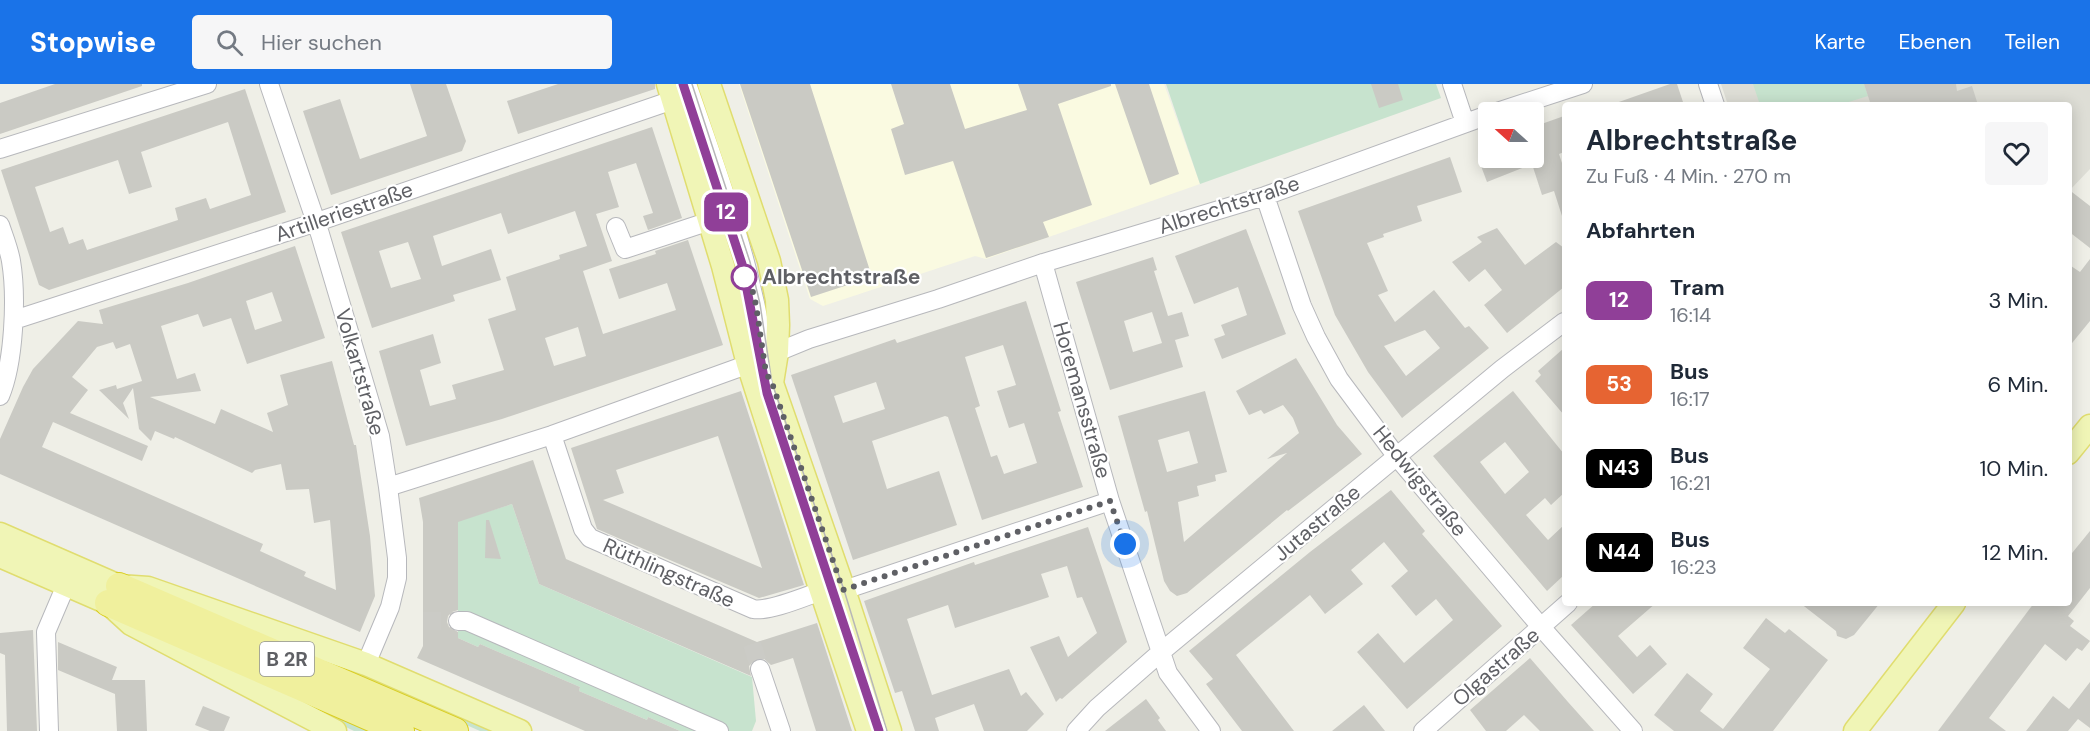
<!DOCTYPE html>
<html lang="de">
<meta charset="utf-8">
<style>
body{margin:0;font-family:"DM Sans",sans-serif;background:#f6f6f7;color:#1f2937;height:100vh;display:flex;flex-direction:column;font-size:22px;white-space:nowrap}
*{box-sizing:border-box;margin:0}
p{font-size:20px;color:#747a83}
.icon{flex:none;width:33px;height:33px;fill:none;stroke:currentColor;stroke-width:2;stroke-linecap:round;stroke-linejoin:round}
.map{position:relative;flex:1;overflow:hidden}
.drawer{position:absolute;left:1562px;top:18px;width:510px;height:504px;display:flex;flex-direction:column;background:#fff;border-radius:6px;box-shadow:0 3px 15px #0003}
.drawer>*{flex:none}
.badge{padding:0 12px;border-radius:9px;font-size:21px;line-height:39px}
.needle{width:39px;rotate:291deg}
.controls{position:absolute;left:1478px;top:18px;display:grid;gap:12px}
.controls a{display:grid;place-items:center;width:66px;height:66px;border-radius:6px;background:#fff;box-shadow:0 3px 15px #0003;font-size:30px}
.you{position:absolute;width:30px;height:30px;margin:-15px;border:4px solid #fff;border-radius:50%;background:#1a73e8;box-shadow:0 0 0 9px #1a73e833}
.map>.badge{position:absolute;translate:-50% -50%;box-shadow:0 0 0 3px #fff}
h2{padding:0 24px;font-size:22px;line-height:54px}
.round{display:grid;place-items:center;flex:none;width:63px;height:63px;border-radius:6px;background:#f6f6f7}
.summary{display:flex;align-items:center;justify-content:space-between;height:102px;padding:0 24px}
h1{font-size:28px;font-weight:700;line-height:45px}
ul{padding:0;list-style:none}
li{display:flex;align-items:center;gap:18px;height:84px;padding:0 24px}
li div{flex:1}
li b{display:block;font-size:22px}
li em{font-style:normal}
li .badge{min-width:66px;font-weight:700;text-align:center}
header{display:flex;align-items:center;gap:36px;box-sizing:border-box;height:84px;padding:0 30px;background:#1a73e8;color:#fff}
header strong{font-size:28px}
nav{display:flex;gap:33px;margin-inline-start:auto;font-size:21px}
.search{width:420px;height:54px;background:#f6f6f7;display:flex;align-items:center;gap:15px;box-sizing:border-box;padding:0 21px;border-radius:6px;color:#747a83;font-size:22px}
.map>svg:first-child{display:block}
.commercial{fill:#fafae1}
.education{fill:#deded6}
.green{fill:#c7e3ce}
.building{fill:#cacac4;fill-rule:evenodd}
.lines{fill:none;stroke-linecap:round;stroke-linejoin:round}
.minor-tunnel{stroke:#cbcbc6;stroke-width:18;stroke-dasharray:18 9;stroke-linecap:butt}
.minor-casing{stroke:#b7b8bc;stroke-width:20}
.major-casing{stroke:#e0dd6f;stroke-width:25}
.highway-casing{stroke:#d9cd1d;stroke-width:28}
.minor{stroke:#fff;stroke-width:18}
.major{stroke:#f0f5b6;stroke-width:22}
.highway{stroke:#f0f09d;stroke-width:26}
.tram{stroke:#b7b7b8;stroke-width:1.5}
.line-casing{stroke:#fff;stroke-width:14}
.line{stroke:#903f98;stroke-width:9}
.walk{stroke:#5f6065;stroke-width:6;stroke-dasharray:0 10.8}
.stop-dot{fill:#fff;stroke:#903f98;stroke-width:3}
.labels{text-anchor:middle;stroke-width:4.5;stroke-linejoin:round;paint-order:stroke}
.shield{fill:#fff;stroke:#8f9093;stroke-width:1.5}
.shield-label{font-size:20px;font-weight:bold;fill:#5f6065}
.street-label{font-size:21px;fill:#5f6065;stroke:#fff}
.stop-label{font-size:21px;font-weight:bold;fill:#5f6065;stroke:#fff;text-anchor:start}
</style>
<header>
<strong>Stopwise</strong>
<div class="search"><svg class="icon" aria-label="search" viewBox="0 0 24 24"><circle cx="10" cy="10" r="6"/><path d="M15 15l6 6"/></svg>Hier suchen</div>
<nav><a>Karte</a><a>Ebenen</a><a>Teilen</a></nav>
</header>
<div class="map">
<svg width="2090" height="647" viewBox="0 0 2090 647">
<rect width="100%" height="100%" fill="#efefe7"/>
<!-- commercial -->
<path class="commercial" d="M739 0H1164L1200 100 986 175 975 172 823 222 810 215Z"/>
<!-- education -->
<path class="education" d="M1721 0H2090V85L2069 107 2068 21H1728Z"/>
<!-- green -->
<path class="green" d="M1166 0H1436L1441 14 1200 100Z
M1753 0H1864L1868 12 1839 21H1760Z
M512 420 539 500 752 593 756 637 752 647H680L648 633 647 636 579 607 580 603 480 560 478 563 458 554V437Z
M278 558 336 577 501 647H480Z
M262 595 378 647H354L299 620Z"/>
<!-- building -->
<path class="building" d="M55 0H142V2L0 50V19Z
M410 0H446L466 57 462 67 331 111 303 27 340 15 360 75 427 52Z
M558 0H655V5L518 50 507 17Z
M740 0H810L872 193 811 213Z
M891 0H950L965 45 1027 26 1018 0H1111V2L1058 20 1092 121 1043 138 1049 153 986 174 953 77 905 91 891 45 904 40Z
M1115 0H1149L1179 90 1150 101Z
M1371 0H1398L1403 16 1379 24Z
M1670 0H1677L1684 21H1616V19Z
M1864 0H1956L1957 7 1972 2 1978 21H1871Z
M245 5 286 128 49 206 39 201 1 86ZM228 38 251 111 210 125 206 114 175 124 178 136 87 166 83 155 69 160 63 143 50 148 35 103 118 76 129 110 152 103 141 68Z
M1564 32V68L1559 70 1564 85V132H1562L1554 107 1542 111 1532 80 1487 98 1478 74H1533V43Z
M652 43 682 134 648 146 643 132 653 129 636 79 608 88 619 123 596 130 612 177 583 187 603 250 676 226 667 199 619 215 609 185 656 170 655 167 688 156 723 261 502 335 406 362 379 267 433 250 441 279 420 286 430 322 456 315 452 301 504 286 488 235 516 226 506 193 560 175 559 171 587 162 575 127 508 150 501 129 433 152 442 182 491 165 501 196 453 211 455 217 372 244 341 148ZM408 158 421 195 391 204 379 167ZM578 243 586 272 554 282 545 254Z
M1450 73 1462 108 1417 122 1422 137 1383 150 1384 153 1367 159 1388 207 1378 211 1395 238 1434 206 1465 244 1469 242 1489 264 1402 334 1368 288 1335 231 1298 127ZM1425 246 1440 264 1406 292 1384 262Z
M2068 105 2090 122V164L2068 147Z
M1497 144 1525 181 1556 158 1564 164V203L1507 249 1484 221 1502 206 1485 185 1469 198 1452 178 1482 158 1477 153Z
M1246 145 1286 250 1222 275 1214 255 1225 251 1221 241 1247 231 1238 203 1194 220 1175 172Z
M295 162 325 254 247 280 231 234 203 243 198 230 161 242 177 295 195 289 201 307 150 313 215 340 221 325 273 348 267 329 288 321 280 291 332 277 354 361H356L370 452 375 512 360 548 0 390V355L23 303 33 285 78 237 103 240 99 226 188 199ZM272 208 282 237 255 246 246 217ZM113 258 116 265 130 260 142 297 117 305 116 301 99 306 129 335 123 319 133 304 139 345 151 357 155 347 174 355 175 353 252 389 255 386 281 380 286 406 309 405 314 439 330 436 336 506 304 492 306 488 260 467 263 460 42 363 53 338 142 377 148 362 70 329 88 306 72 293 97 263Z
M1153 173 1157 186 1154 187 1168 232 1182 228 1189 252 1175 256 1183 283 1110 306 1076 198ZM1152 228 1162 259 1133 268 1124 237Z
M2090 175V237L2068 264V180L2080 188Z
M1026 217 1061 327 1058 328 1083 403 982 436 948 333 945 332 872 357 887 405 939 387 957 441 853 476 791 291 895 255 897 259ZM1003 261 1016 301 997 307 1009 344 1024 339 1037 379 1004 390 997 371 991 373 975 324 980 322 965 273ZM876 298 885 325 843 339 834 312Z
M1564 264V331L1535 297 1541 291 1538 287Z
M1296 274 1337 341 1362 370 1288 427 1287 426 1187 509 1177 512 1170 507 1164 497 1147 427 1145 428 1118 332 1205 307 1227 388 1215 391 1216 397 1197 402 1199 412 1178 418 1184 458 1287 369 1267 375 1299 349 1293 334 1283 321 1264 330 1261 326 1249 331 1236 307ZM1189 347 1198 379 1167 388 1158 356Z
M741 307 804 501 759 514 597 445 571 364ZM718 352 762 484 603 416 624 409 616 386Z
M1513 307 1564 370V409L1551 421 1545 414 1526 431 1548 456 1564 441V491L1547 507 1433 372ZM1505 358 1529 388 1505 410 1480 378Z
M533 376 566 475 757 558 817 539 852 647H816L793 574 771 581 763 574 756 575 749 582 751 592 539 500 512 420 458 438V526L452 528 448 532 447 538 449 543 458 548V554L478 563 480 560 580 603 579 607 647 636 648 633 680 647H585L417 574 423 562V438L419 414Z
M1391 406 1425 447 1422 450 1502 542 1407 625 1357 568 1378 549 1404 579 1453 536 1436 515 1416 532 1391 502 1408 487 1384 458 1351 486 1363 500 1325 530 1310 511 1236 571 1294 647H1242L1206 600 1213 595 1189 567 1310 468Z
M486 436H489L501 475 485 474Z
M1088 443 1127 558 1062 615 1060 614 1056 618 1030 563 1059 552 1068 573 1097 549 1082 513 1077 514 1067 482 1041 490 1049 513 955 544 948 521 907 535 932 611 1009 585 1021 612 1026 608 1044 630 1027 647H984L974 620 935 634 939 647H915L902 607 895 609 864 517 974 478 975 481Z
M2090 447V504L2068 532 2074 537 2070 542 2090 557 2082 567 2077 564 2066 577 2045 560 1989 634 2006 647H1938L2034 519H2068V474Z
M1596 519H1656L1618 552 1637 573 1650 561 1667 580 1633 610 1571 541Z
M1800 519H1880L1854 551 1846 555 1837 552 1836 547Z
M1766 534 1785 549 1789 545 1828 576 1773 647H1674L1654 631 1687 589 1713 610 1700 627 1723 645 1770 585 1743 564Z
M33 546 37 647H7L5 571 0 569V549Z
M58 558 117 583 112 596H145L147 647H117L115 610 58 586Z
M1530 574 1568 618 1594 647H1540L1524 631 1506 647H1486L1470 626Z
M2090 598V644L2078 635 2068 647H2026L2053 612 2069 625Z
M1146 615 1160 634 1158 636 1166 647H1105Z
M1364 621 1385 647H1332Z
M203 622 230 633 224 647H210L195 641Z"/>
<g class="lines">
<!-- minor-tunnel -->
<path class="minor-tunnel" d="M423 537H458
M752 560 760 585"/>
<!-- minor casing -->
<g class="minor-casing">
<path id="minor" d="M269 0 320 150 380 352 388 403 397 474V494L390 523 366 580
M687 0C712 72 739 145 755 219 760 240 762 261 765 282
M1452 0 1465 39
M1708 0 1715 21
M1497 28 1583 0
M0 65 207 0
M1265 112 1302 222 1316 253 1339 295 1397 373 1541 543 1633 647
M0 141C4 153 9 165 11 177 17 213 14 279 0 312
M616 143 625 165 710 137
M1043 179 1110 417 1168 589 1211 647
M14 236 317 138 673 16
M552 351 583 445 590 454 753 525C769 528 804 513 821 507
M388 403 552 351 738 284 809 255 938 215 1043 179 1265 112 1488 31
M844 506 1110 417
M458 537H467L719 647
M760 585 781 647
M49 647 46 548 66 501
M1076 647 1097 624 1161 568 1502 285 1564 238
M1423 647 1568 519"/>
</g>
<!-- major casing -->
<g class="major-casing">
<path id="major" d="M668 0 723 182 748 280 821 507 868 647
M709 0 769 177 777 216 778 241 777 268 772 299 844 506 890 647
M2068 369 2090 342
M0 450 119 502 148 504 366 580 520 647
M0 472 108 519 131 540 335 647
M1855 647 1954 519"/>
</g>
<!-- highway casing -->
<g class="highway-casing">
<path id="highway" d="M119 502 455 647
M108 519 401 647"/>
</g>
<!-- minor -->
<use href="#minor" class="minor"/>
<!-- major -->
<use href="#major" class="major"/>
<!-- highway -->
<use href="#highway" class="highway"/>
<!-- tram -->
<path class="tram" d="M683 0 726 128
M692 0 750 178 760 220 772 299 844 506 887 647
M741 180 756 247
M790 377 862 597"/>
</g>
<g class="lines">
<!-- line casing -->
<g class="line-casing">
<path id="line" d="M683 0 742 180 767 309 879 647"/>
</g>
<!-- line -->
<use href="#line" class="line"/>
<!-- walk -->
<path class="walk" d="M744 193 749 192 756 221 766 289 772 299 843 506 1110 417 1125 460"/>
</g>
<!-- markers -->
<circle class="stop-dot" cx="744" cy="193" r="12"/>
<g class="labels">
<!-- shield labels -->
<rect class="shield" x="260" y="558" width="54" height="34" rx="4.5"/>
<g class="shield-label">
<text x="287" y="582">B 2R</text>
</g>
<!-- street labels -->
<g class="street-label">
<text transform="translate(1229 121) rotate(-18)" y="7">Albrechtstraße</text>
<text transform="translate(344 128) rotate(-19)" y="7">Artilleriestraße</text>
<text transform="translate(360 288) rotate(74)" y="7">Volkartstraße</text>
<text transform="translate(1082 316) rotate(74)" y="7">Horemansstraße</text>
<text transform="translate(1420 397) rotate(51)" y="7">Hedwigstraße</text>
<text transform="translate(1317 439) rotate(-40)" y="7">Jutastraße</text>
<text transform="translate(669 489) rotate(24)" y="7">Rüthlingstraße</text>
<text transform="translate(1496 583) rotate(-41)" y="7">Olgastraße</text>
</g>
<!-- stop labels -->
<g class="stop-label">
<text x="762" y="200">Albrechtstraße</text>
</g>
</g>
</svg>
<div class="controls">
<a><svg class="needle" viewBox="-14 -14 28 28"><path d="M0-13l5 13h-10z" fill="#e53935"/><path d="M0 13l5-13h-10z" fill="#747a83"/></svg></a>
</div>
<div class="you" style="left:1125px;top:460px"></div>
<b class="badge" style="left:726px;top:128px;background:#903f98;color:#fff">12</b>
<section class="drawer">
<div class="summary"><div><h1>Albrechtstraße</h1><p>Zu Fuß · 4 Min. · 270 m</p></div><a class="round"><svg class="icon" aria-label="heart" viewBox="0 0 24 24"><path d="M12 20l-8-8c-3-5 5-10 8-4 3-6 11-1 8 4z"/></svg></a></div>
<h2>Abfahrten</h2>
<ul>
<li><span class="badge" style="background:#903f98;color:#fff">12</span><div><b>Tram</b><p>16:14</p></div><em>3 Min.</em></li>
<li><span class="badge" style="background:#e66432;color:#fff">53</span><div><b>Bus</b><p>16:17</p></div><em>6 Min.</em></li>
<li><span class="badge" style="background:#000;color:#fff">N43</span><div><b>Bus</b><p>16:21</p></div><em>10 Min.</em></li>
<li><span class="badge" style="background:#000;color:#fff">N44</span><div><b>Bus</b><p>16:23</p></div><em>12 Min.</em></li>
</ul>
</section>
</div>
